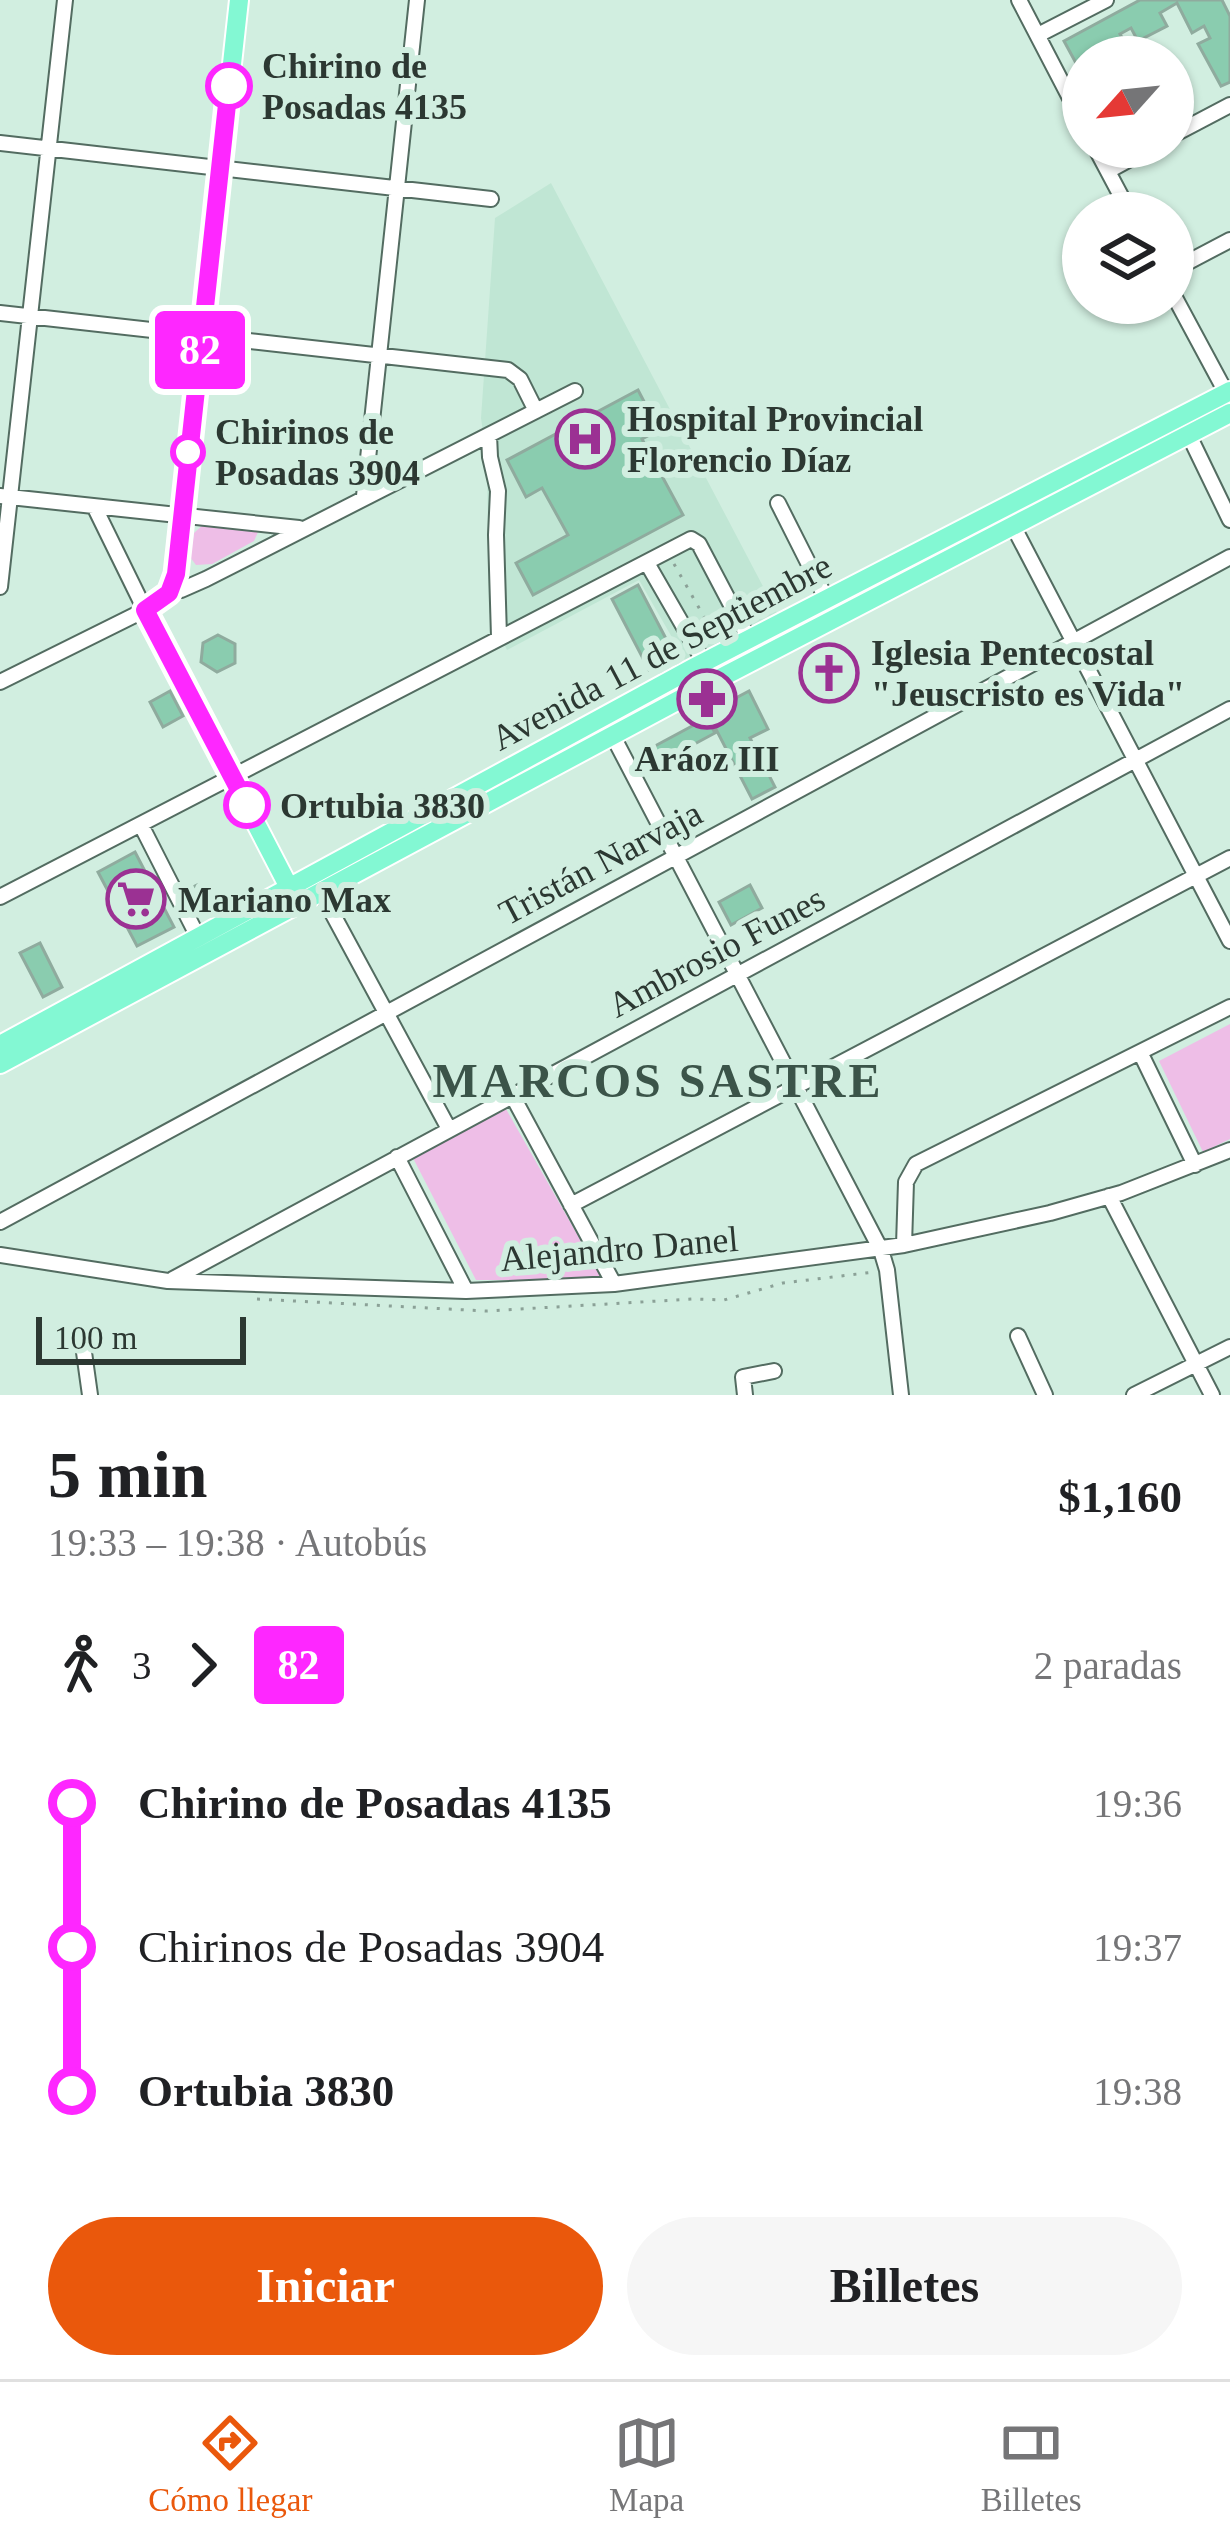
<!DOCTYPE html>
<html lang="es">
<meta charset="utf-8">
<style>
body{margin:0;font-family:"Times New Roman",serif;background:#f6f6f6;color:#202124;height:100vh;display:flex;flex-direction:column;font-size:45px;white-space:nowrap}
*{box-sizing:border-box;margin:0}
p{font-size:39px;color:#757577}
.icon{flex:none;width:66px;height:66px;fill:none;stroke:currentColor;stroke-width:2;stroke-linecap:round;stroke-linejoin:round}
.map{position:relative;height:1395px;overflow:hidden}
.panel{display:flex;flex-direction:column;background:#fff;flex:1}
.panel>*{flex:none}
.badge{padding:0 24px;border-radius:9px;font-size:42px;line-height:78px}
.needle{width:78px;rotate:243deg}
.fabs{position:absolute;left:1062px;top:36px;display:grid;gap:24px}
.fabs a{display:grid;place-items:center;width:132px;height:132px;border-radius:50%;background:#fff;box-shadow:0 3px 9px #0004;font-size:60px}
.scale{position:absolute;left:36px;bottom:30px;width:210px;box-sizing:border-box;padding-left:12px;border:6px solid #2c3832;border-top:0;font-size:33px;line-height:42px;white-space:nowrap;color:#2c3832;-webkit-text-stroke:9px #d1eee0;paint-order:stroke}
.map>.badge{position:absolute;translate:-50% -50%;box-shadow:0 0 0 6px #fff}
.legs{display:flex;align-items:center;gap:18px;height:132px;padding:0 48px;font-size:39px}
.legs p{margin-inline-start:auto}
.head{display:flex;align-items:center;justify-content:space-between;height:204px;padding:0 48px}
h1{font-size:66px;font-weight:800;line-height:90px}
.button{display:flex;gap:24px;margin-top:auto;padding:24px 48px}
.button a{flex:1;height:138px;border-radius:72px;background:#ea580c;color:#fff;font-size:48px;font-weight:800;line-height:138px;text-align:center}
.button a+a{background:#f6f6f6;color:#202124}
ul{padding:0 48px;list-style:none}
li{display:flex;align-items:center;gap:42px;height:144px;font-size:45px}
li i{display:grid;place-items:center;width:18px;height:100%;margin:0 15px;background:currentColor}
li i::after{content:'';width:30px;height:30px;margin:-15px;border:9px solid;border-radius:50%;background:#fff}
li p{margin-inline-start:auto}
li:first-child i{background:linear-gradient(#0000 50%,currentColor 0)}
li:last-child i{background:linear-gradient(currentColor 50%,#0000 0)}
.tabs{display:flex;justify-content:space-around;align-items:center;height:168px;border-top:3px solid #e0e0e0;background:#fff;font-size:33px;color:#757577}
.tabs a{display:grid;justify-items:center;gap:6px}
.tabs .selected{color:#ea580c}
.map>svg:first-child{display:block}
.built{fill:#c0e6d4}
.green{fill:#eebee7}
.building{fill:#8accaf;stroke:#8fab9e;stroke-width:3}
.lines{fill:none;stroke-linecap:round;stroke-linejoin:round}
.minor-casing{stroke:#536c61;stroke-width:18}
.major-casing{stroke:#fff;stroke-width:22}
.path{stroke:#8ba197;stroke-width:3;stroke-dasharray:3 9;stroke-linecap:butt}
.minor{stroke:#fff;stroke-width:14}
.major{stroke:#83f8d3;stroke-width:18}
.line-1-casing{stroke:#fff;stroke-width:27}
.line-1{stroke:#fe27ff;stroke-width:18}
.stop-1-dot{fill:#fff;stroke:#fe27ff;stroke-width:6}
.labels{text-anchor:middle;stroke-width:12;stroke-linejoin:round;paint-order:stroke}
.stop-label{font-size:36px;font-weight:bold;fill:#2c3832;stroke:#d1eee0;text-anchor:start}
.poi-label{font-size:36px;font-weight:bold;fill:#2c3832;stroke:#d1eee0;text-anchor:start}
.street-label{font-size:36px;fill:#2c3832;stroke:#d1eee0}
.district-label{font-size:48px;font-weight:bold;letter-spacing:3px;fill:#3b5449;stroke:#d1eee0}
</style>
<div class="map">
<svg width="1230" height="1395" viewBox="0 0 1230 1395">
<rect width="100%" height="100%" fill="#d1eee0"/>
<!-- built -->
<path class="built" d="M551 183 777 613 685 660 639 580 507 650 489 612 487 461 481 418 495 218Z"/>
<!-- green -->
<path class="green" d="M205 523 258 532 254 541 212 564 196 565 190 557 194 533Z
M1230 1024V1139L1203 1152 1159 1061Z
M506 1109 603 1280H476L413 1158Z"/>
<!-- building -->
<path class="building" d="M1140 0H1222L1230 16V82L1221 86 1198 44 1210 38 1204 26 1192 33 1177 3 1160 13 1167 26 1138 41 1131 28 1120 34 1133 57H1083V76L1064 41Z
M638 390 659 430 642 439 683 515 533 595 516 563 568 535 542 488 526 497 507 460Z
M638 585 675 656 649 670 612 599Z
M218 635 235 644V663L217 672 201 662 203 643Z
M832 648 851 686 826 698 807 661Z
M170 691 183 716 163 727 150 702Z
M749 691 768 729 750 738 775 787 752 799 705 708 727 697 730 701Z
M707 718 715 733 648 769 640 754Z
M135 852 174 927 137 946 98 872Z
M197 885 205 903 192 910 183 892Z
M750 885 762 908 731 925 719 902Z
M40 943 62 987 43 997 20 953Z"/>
<g class="lines">
<!-- minor casing -->
<g class="minor-casing">
<path id="minor" d="M1019 0 1083 123
M1038 35 1106 0
M1173 135 1230 105
M0 143 491 199
M1095 147 1130 213
M1108 171 1152 147
M1173 270 1230 240
M1173 294 1230 400
M0 313 508 370 520 379 536 411
M1185 427 1230 520
M489 435 490 457 498 491 496 535 499 637
M0 496 299 528
M364 496 417 0
M778 503 836 618
M1010 520 1230 941
M647 563 715 681
M0 587 65 0
M170 591 181 590 206 579 575 391
M0 682 145 610 94 506
M603 717 881 1250 887 1270 901 1395
M141 825 198 937
M317 885 449 1129
M0 897 691 539 699 544 759 658
M1141 1054 1195 1165
M512 1095 614 1284
M397 1157 466 1291
M1109 1196 1212 1395
M571 1205 1230 858
M0 1222 1230 557
M904 1245 906 1182 916 1164 1230 1007
M0 1255 168 1281 466 1291 614 1284 904 1245 1050 1213 1121 1193 1230 1150
M173 1279 1230 709
M1018 1336 1045 1395
M83 1345 90 1395
M745 1395 743 1377 774 1371
M1134 1395 1230 1347"/>
</g>
<!-- major casing -->
<g class="major-casing">
<path id="major" d="M239 0 176 574 169 593 145 610 293 895
M0 1045 693 668 1230 391
M0 1064 703 687 1230 413"/>
</g>
<!-- path -->
<path class="path" d="M674 564 711 629 705 632
M257 1299 486 1311 693 1299 724 1300 783 1283 874 1272"/>
<!-- minor -->
<use href="#minor" class="minor"/>
<!-- major -->
<use href="#major" class="major"/>
</g>
<g class="lines">
<!-- line-1 casing -->
<g class="line-1-casing">
<path id="line-1" d="M229 86 176 574 169 593 145 610 247 805"/>
</g>
<!-- line-1 -->
<use href="#line-1" class="line-1"/>
</g>
<!-- icons -->
<defs>
<g id="hospital-ring" transform="scale(3)"><circle r="9.5" fill="#d1eee0" stroke="#9b3193" stroke-width="1.5"/><path d="M-5-5h3v3.5h4V-5h3V5h-3V1.5h-4V5h-3Z" fill="#9b3193"/></g>
<g id="church-ring" transform="scale(3)"><circle r="9.5" fill="#d1eee0" stroke="#9b3193" stroke-width="1.5"/><path d="M-1.2-6h2.4v3.5h3.3v2.4h-3.3V6h-2.4V-.1h-3.3v-2.4h3.3Z" fill="#9b3193"/></g>
<g id="pharmacy-ring" transform="scale(3)"><circle r="9.5" fill="#d1eee0" stroke="#9b3193" stroke-width="1.5"/><path d="M-2-6h4v4h4v4h-4v4h-4v-4h-4v-4h4Z" fill="#9b3193"/></g>
<g id="supermarket-ring" transform="scale(3)"><circle r="9.5" fill="#d1eee0" stroke="#9b3193" stroke-width="1.5"/><path d="M-6-5.5h2.5l.6 2H6L4.5 2H-2.5L-4.4-4H-6ZM-1.5 3.2a1.3 1.3 0 1 0 .1 0ZM3 3.2a1.3 1.3 0 1 0 .1 0Z" fill="#9b3193"/></g>
</defs>
<g fill-rule="evenodd">
<use href="#hospital-ring" x="585" y="439"/>
<use href="#church-ring" x="829" y="673"/>
<use href="#pharmacy-ring" x="707" y="699"/>
<use href="#supermarket-ring" x="136" y="899"/>
</g>
<!-- markers -->
<g class="stop-1-dot">
<circle cx="229" cy="86" r="21"/>
<circle cx="188" cy="452" r="15"/>
<circle cx="247" cy="805" r="21"/>
</g>
<g class="labels">
<!-- stop labels -->
<g class="stop-label">
<text x="262" y="78">Chirino de<tspan x="262" dy="41">Posadas 4135</tspan></text>
<text x="215" y="444">Chirinos de<tspan x="215" dy="41">Posadas 3904</tspan></text>
<text x="280" y="818">Ortubia 3830</text>
</g>
<!-- poi labels -->
<g class="poi-label">
<text x="627" y="431">Hospital Provincial<tspan x="627" dy="41">Florencio Díaz</tspan></text>
<text x="871" y="665">Iglesia Pentecostal<tspan x="871" dy="41">"Jeuscristo es Vida"</tspan></text>
<text x="707" y="771" text-anchor="middle">Aráoz III</text>
<text x="178" y="912">Mariano Max</text>
</g>
<!-- street labels -->
<g class="street-label">
<text transform="translate(661 651) rotate(-28)" y="13">Avenida 11 de Septiembre</text>
<text transform="translate(600 862) rotate(-28)" y="13">Tristán Narvaja</text>
<text transform="translate(716 951) rotate(-28)" y="13">Ambrosio Funes</text>
<text transform="translate(619 1248) rotate(-5)" y="13">Alejandro Danel</text>
</g>
<!-- district labels -->
<g class="district-label">
<text x="658" y="1097">MARCOS SASTRE</text>
</g>
</g>
</svg>
<div class="fabs">
<a><svg class="needle" viewBox="-14 -14 28 28"><path d="M0-13l5 13h-10z" fill="#e53935"/><path d="M0 13l5-13h-10z" fill="#757577"/></svg></a>
<a><svg class="icon" aria-label="layers" viewBox="0 0 24 24"><path d="M12 4l9 5-9 5-9-5zM3 14l9 5 9-5"/></svg></a>
</div>
<div class="scale">100 m</div>
<b class="badge" style="left:200px;top:350px;background:#fe27ff;color:#fff">82</b>
</div>
<section class="panel">
<div class="head"><div><h1>5 min</h1><p>19:33 – 19:38 · Autobús</p></div><b>$1,160</b></div>
<div class="legs"><svg class="icon" aria-label="walk" viewBox="0 0 24 24"><circle cx="13" cy="4" r="2"/><path d="M13 8l-2 6 4 7M11 14l-3 7M7 12l3-4h3l4 4"/></svg>3<svg class="icon" aria-label="forward" viewBox="0 0 24 24"><path d="M9 5l7 7-7 7"/></svg><b class="badge" style="background:#fe27ff;color:#fff">82</b><p>2 paradas</p></div>
<ul>
<li><i style="color:#fe27ff"></i><b>Chirino de Posadas 4135</b><p>19:36</p></li>
<li><i style="color:#fe27ff"></i><span>Chirinos de Posadas 3904</span><p>19:37</p></li>
<li><i style="color:#fe27ff"></i><b>Ortubia 3830</b><p>19:38</p></li>
</ul>
<div class="button"><a>Iniciar</a><a>Billetes</a></div>
</section>
<nav class="tabs">
<a class="selected"><svg class="icon" aria-label="directions" viewBox="0 0 24 24"><path d="M12 3l9 9-9 9-9-9zM9 14v-3h6M13 9l2 2-2 2"/></svg>Cómo llegar</a>
<a><svg class="icon" aria-label="map" viewBox="0 0 24 24"><path d="M3 6l6-2 6 2 6-2v14l-6 2-6-2-6 2zM9 4v14M15 6v14"/></svg>Mapa</a>
<a><svg class="icon" aria-label="tickets" viewBox="0 0 24 24"><path d="M3 7h18v10H3zM15 7v10"/></svg>Billetes</a>
</nav>
